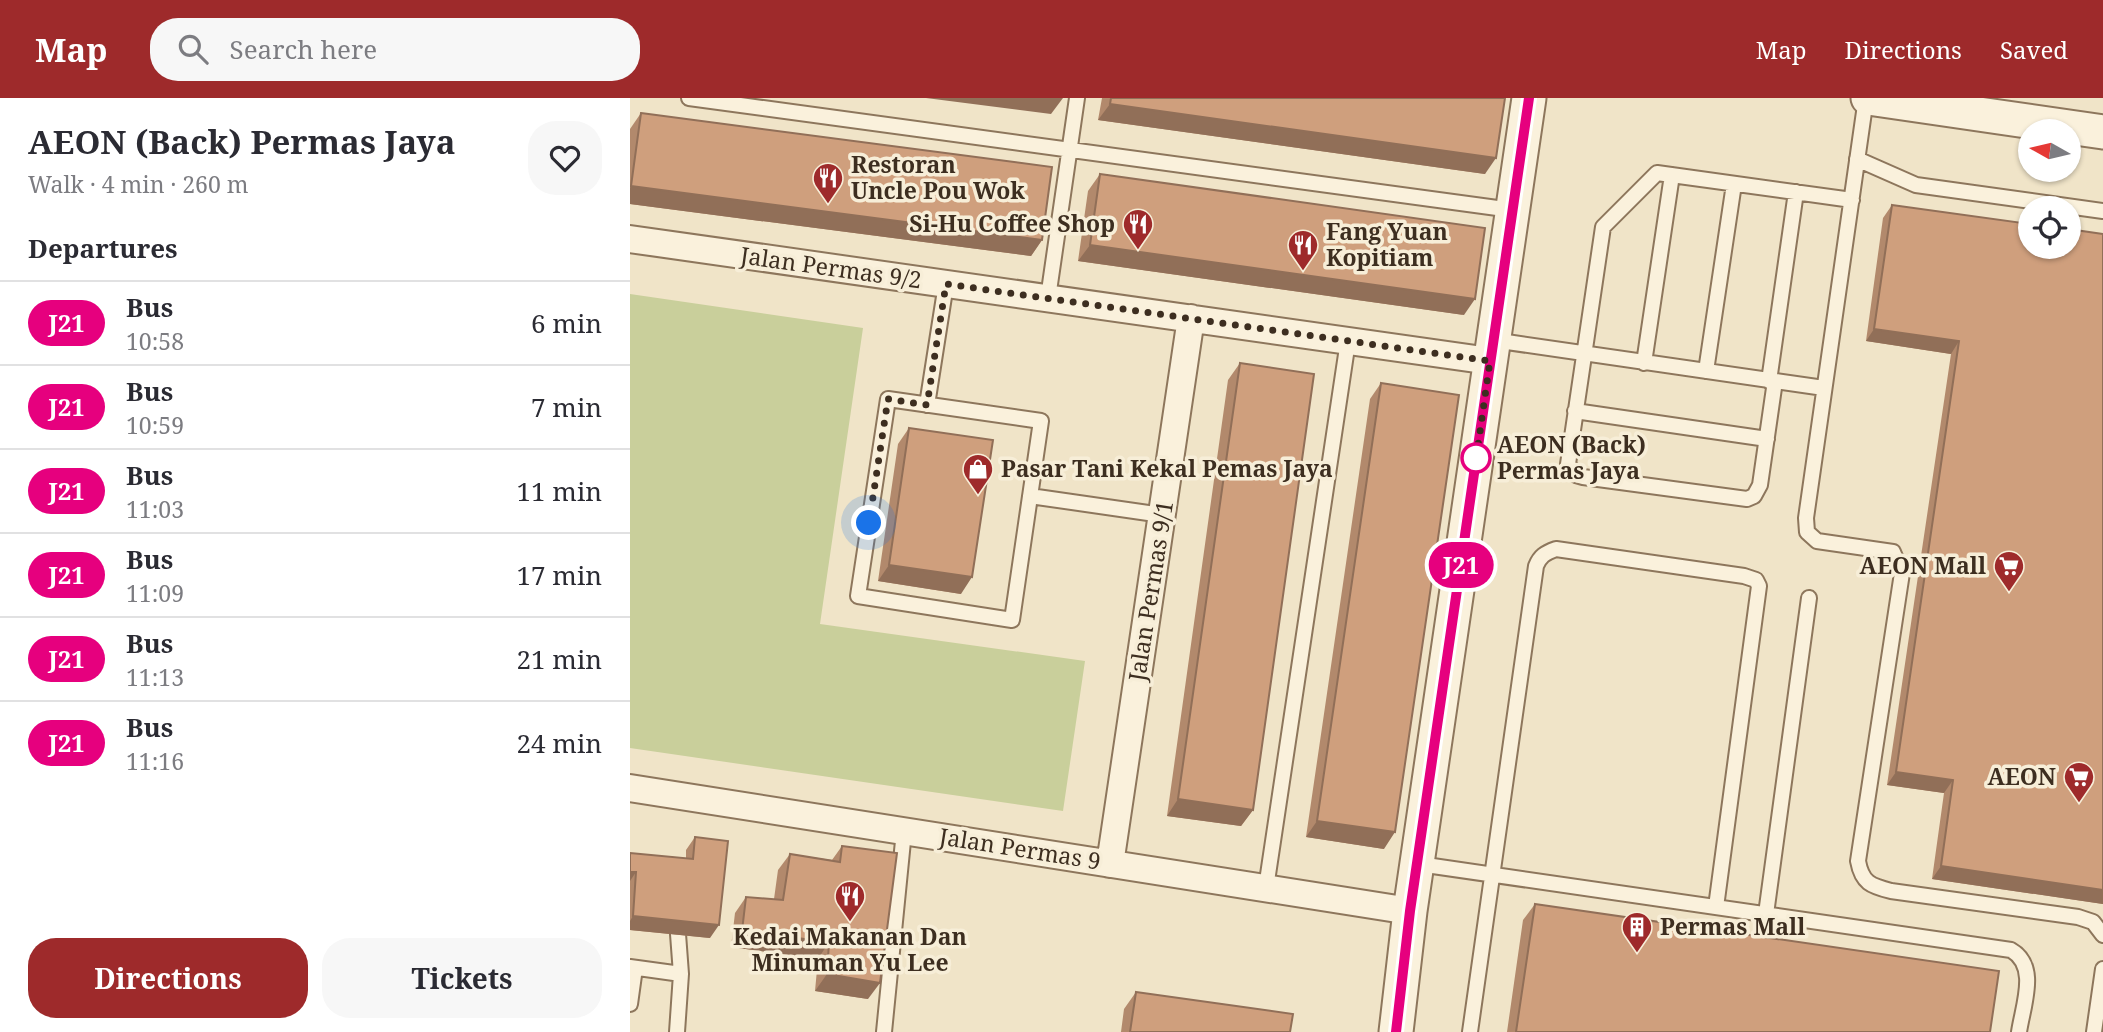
<!DOCTYPE html>
<meta charset="utf-8">
<style>
body{margin:0;font-family:"Noto Serif",serif;background:#f7f7f7;color:#2b2b33;height:100vh;display:flex;flex-direction:column;font-size:26px;white-space:nowrap}
*{box-sizing:border-box;margin:0}
p{font-size:23px;color:#7c7c81}
.icon{flex:none;width:38px;height:38px;fill:none;stroke:currentColor;stroke-width:2;stroke-linecap:round;stroke-linejoin:round}
.map{position:relative;flex:1;overflow:hidden}
.sheet{display:flex;flex-direction:column;background:#fff;width:630px}
.sheet>*{flex:none}
.badge{padding:0 14px;border-radius:23px;font-size:24px;line-height:46px}
.needle{width:46px;rotate:278deg}
.controls{position:absolute;left:1388px;top:21px;display:grid;gap:14px}
.controls a{display:grid;place-items:center;width:63px;height:63px;border-radius:50%;background:#fff;box-shadow:0 2px 5px #0004;font-size:35px}
.you{position:absolute;width:35px;height:35px;margin:-18px;border:5px solid #fff;border-radius:50%;background:#1a73e8;box-shadow:0 0 0 10px #1a73e833}
.map>.badge{position:absolute;translate:-50% -50%;box-shadow:0 0 0 4px #fff}
h2{padding:0 28px;font-size:26px;line-height:63px}
.round{display:grid;place-items:center;flex:none;width:74px;height:74px;border-radius:28px;background:#f7f7f7}
.headline{display:flex;align-items:center;justify-content:space-between;height:119px;padding:0 28px}
h1{font-size:33px;font-weight:700;line-height:52px}
.button{display:flex;gap:14px;margin-top:auto;padding:14px 28px}
.button a{flex:1;height:80px;border-radius:28px;background:#9e2a2b;color:#fff;font-size:28px;font-weight:700;line-height:80px;text-align:center}
.button a+a{background:#f7f7f7;color:#2b2b33}
ul{padding:0;list-style:none}
li{display:flex;align-items:center;gap:21px;height:84px;padding:0 28px;border-top:2px solid #e1e1e2}
li div{flex:1}
li b{display:block;font-size:26px}
li em{font-style:normal}
li .badge{min-width:77px;font-weight:700;text-align:center}
header{display:flex;align-items:center;gap:42px;box-sizing:border-box;height:98px;padding:0 35px;background:#9e2a2b;color:#fff}
header strong{font-size:33px}
nav{display:flex;gap:38px;margin-inline-start:auto;font-size:24px}
.search{width:490px;height:63px;background:#f7f7f7;display:flex;align-items:center;gap:18px;box-sizing:border-box;padding:0 24px;border-radius:28px;color:#7c7c81;font-size:26px}
main{display:flex;flex:1;min-height:0}
.map>svg:first-child{display:block}
.green{fill:#c9cf9b}
.lines{fill:none;stroke-linecap:round;stroke-linejoin:round}
.service-casing{stroke:#8d765c;stroke-width:18}
.minor-casing{stroke:#8d765c;stroke-width:30}
.tertiary-casing{stroke:#8d765c;stroke-width:37}
.service{stroke:#faf1dc;stroke-width:14}
.minor{stroke:#faf1dc;stroke-width:26}
.tertiary{stroke:#faf1dc;stroke-width:33}
.wall{fill:#b2896c}
.shaded-wall{fill:#916f58}
.building{fill:#cf9f7d;stroke:#916f58;stroke-width:2}
.line-casing{stroke:#fff;stroke-width:16}
.line{stroke:#e6007e;stroke-width:10}
.walk{stroke:#3d2e20;stroke-width:7;stroke-dasharray:0 12.6}
.stop-dot{fill:#fff;stroke:#e6007e;stroke-width:3.5}
.labels{text-anchor:middle;stroke-width:7;stroke-linejoin:round;paint-order:stroke}
.poi-label{font-size:23px;font-weight:bold;fill:#3d2e20;stroke:#f7eed8;text-anchor:start}
.street-label{font-size:23px;fill:#3d2e20;stroke:#f7eed8}
.stop-label{font-size:23px;font-weight:bold;fill:#3d2e20;stroke:#f7eed8;text-anchor:start}
</style>
<header>
<strong>Map</strong>
<div class="search"><svg class="icon" aria-label="search" viewBox="0 0 24 24"><circle cx="10" cy="10" r="6"/><path d="M15 15l6 6"/></svg>Search here</div>
<nav><a>Map</a><a>Directions</a><a>Saved</a></nav>
</header>
<main>
<section class="sheet">
<div class="headline"><div><h1>AEON (Back) Permas Jaya</h1><p>Walk · 4 min · 260 m</p></div><a class="round"><svg class="icon" aria-label="heart" viewBox="0 0 24 24"><path d="M12 20l-8-8c-3-5 5-10 8-4 3-6 11-1 8 4z"/></svg></a></div>
<h2>Departures</h2>
<ul>
<li><span class="badge" style="background:#e6007e;color:#fff">J21</span><div><b>Bus</b><p>10:58</p></div><em>6 min</em></li>
<li><span class="badge" style="background:#e6007e;color:#fff">J21</span><div><b>Bus</b><p>10:59</p></div><em>7 min</em></li>
<li><span class="badge" style="background:#e6007e;color:#fff">J21</span><div><b>Bus</b><p>11:03</p></div><em>11 min</em></li>
<li><span class="badge" style="background:#e6007e;color:#fff">J21</span><div><b>Bus</b><p>11:09</p></div><em>17 min</em></li>
<li><span class="badge" style="background:#e6007e;color:#fff">J21</span><div><b>Bus</b><p>11:13</p></div><em>21 min</em></li>
<li><span class="badge" style="background:#e6007e;color:#fff">J21</span><div><b>Bus</b><p>11:16</p></div><em>24 min</em></li>
</ul>
<div class="button"><a>Directions</a><a>Tickets</a></div>
</section>
<div class="map">
<svg width="1473" height="934" viewBox="0 0 1473 934">
<rect width="100%" height="100%" fill="#f0e4c8"/>
<!-- green -->
<path class="green" d="M0 196 233 230 190 526 455 563 433 713 0 650Z"/>
<g class="lines">
<!-- service casing -->
<g class="service-casing">
<path id="service" d="M59 0 882 112
M1236 0 1176 420 1177 434 1187 443 1263 454 1272 475 1228 763C1232 785 1241 788 1261 793L1448 819 1463 824 1473 837
M1227 61 1286 87 1473 113
M418 200 447 0
M863 242 1194 290
M1014 265 1042 77
M1076 273 1104 86
M1139 283 1166 94
M1145 283 1130 387 1124 398 1117 401 953 379 946 377 938 366 973 129 1027 75 1222 102
M258 301 411 323 382 522 228 498Z
M297 307 316 186
M945 313 1137 341
M400 398 532 417
M789 766 1381 852C1409 868 1393 907 1389 934
M636 790 718 243
M1136 816 1179 500
M0 869 51 876
M0 906 5 870
M47 934 51 876 48 836
M254 934 274 733
M840 934 906 468C910 458 915 455 926 451L1114 478 1126 482 1129 488 1086 809
M1464 934 1473 871"/>
</g>
<!-- minor casing -->
<g class="minor-casing">
<path id="minor" d="M0 141 860 263
M0 690 780 813
M480 766 561 220"/>
</g>
<!-- tertiary casing -->
<g class="tertiary-casing">
<path id="tertiary" d="M1238 0 1473 34
M766 934 780 813 899 0"/>
</g>
<!-- service -->
<use href="#service" class="service"/>
<!-- minor -->
<use href="#minor" class="minor"/>
<!-- tertiary -->
<use href="#tertiary" class="tertiary"/>
</g>
<!-- wall -->
<path class="wall" d="M472 0H875L855 76 468 22Z
M11 15 412 142 401 158 0 106V31Z
M470 76 834 217 448 163 458 93Z
M1262 107 1473 136V806L1302 781 1314 695 1257 687 1321 256 1236 243 1253 120Z
M610 265 623 712 611 728 537 718 598 282Z
M751 285 754 751 676 739 740 301Z
M279 330 331 496 248 483 268 346Z
M65 739 80 840 0 832V755L56 760V752Z
M212 748 238 901 185 893 188 861 101 849 105 815 116 799 144 801 148 772 160 756 202 762Z
M905 806 1360 934H877L893 822Z
M506 894 660 934H491L494 911Z"/>
<!-- shaded-wall -->
<path class="shaded-wall" d="M296 0H433L421 16Z
M480 6 866 60 855 76 468 22Z
M1 88 412 142 401 158 0 106V90Z
M460 147 845 201 834 217 448 163Z
M1244 231 1329 243 1321 256 1236 243Z
M259 467 342 479 331 496 248 483Z
M1266 674 1323 682 1314 695 1257 687Z
M548 701 623 712 611 728 537 718Z
M687 723 765 734 754 751 676 739Z
M1311 768 1473 792V806L1302 781Z
M0 774H6L0 783Z
M3 818 89 827 80 840 0 832V823Z
M112 833 199 844 188 861 101 849Z
M197 876 250 885 238 901 185 893Z"/>
<!-- building -->
<path class="building" d="M481 0H875L866 60 480 6Z
M11 15 422 69 412 142 1 88Z
M470 76 855 130 845 201 460 147Z
M1262 107 1400 126V149H1438V131L1473 136V792L1311 768 1323 682 1266 674 1329 243 1244 231Z
M610 265 684 276 623 712 548 701Z
M751 285 829 297 765 734 687 723Z
M279 330 363 342 342 479 259 467Z
M65 739 98 743 89 827 3 818 6 774H0V755L63 761Z
M212 748 267 755 250 885 197 876 199 844 112 833 116 799 153 802 160 756 210 764Z
M905 806 1369 873 1360 934H886Z
M506 894 663 916 660 934H500Z"/>
<g class="lines">
<!-- line casing -->
<g class="line-casing">
<path id="line" d="M766 934 780 813 899 0"/>
</g>
<!-- line -->
<use href="#line" class="line"/>
<!-- walk -->
<path class="walk" d="M239 425 258 301 297 307 316 186 860 263 845 369 846 360"/>
</g>
<!-- icons -->
<defs>
<g id="restaurant-pin" transform="scale(1.575)"><path d="M0 17L-7.5 6A9.5 9.5 0 1 1 7.5 6Z" fill="#9e2a2b" stroke="#f7eed8"/><path d="M-5-6h1v4h1v-4h1v4h1v-4h1v5L-1.5 .5V6h-2V.5L-5-1ZM5-6V6H3V1.5H1.5Q1.5-4 5-6Z" fill="#fff"/></g>
<g id="shop-pin" transform="scale(1.575)"><path d="M0 17L-7.5 6A9.5 9.5 0 1 1 7.5 6Z" fill="#9e2a2b" stroke="#f7eed8"/><path d="M-5-2.5h2.3a2.7 3.5 0 0 1 5.4 0H5L5.5 6h-11ZM-1.5-2.5h3a1.5 2.3 0 0 0-3 0Z" fill="#fff"/></g>
<g id="supermarket-pin" transform="scale(1.575)"><path d="M0 17L-7.5 6A9.5 9.5 0 1 1 7.5 6Z" fill="#9e2a2b" stroke="#f7eed8"/><path d="M-6-5.5h2.5l.6 2H6L4.5 2H-2.5L-4.4-4H-6ZM-1.5 3.2a1.3 1.3 0 1 0 .1 0ZM3 3.2a1.3 1.3 0 1 0 .1 0Z" fill="#fff"/></g>
<g id="building-pin" transform="scale(1.575)"><path d="M0 17L-7.5 6A9.5 9.5 0 1 1 7.5 6Z" fill="#9e2a2b" stroke="#f7eed8"/><path d="M-4-6H4V6H1V3H-1V6H-4ZM-2.5-4.3h1.7v1.8h-1.7ZM.8-4.3h1.7v1.8H.8ZM-2.5-1h1.7V.8h-1.7ZM.8-1h1.7V.8H.8Z" fill="#fff"/></g>
</defs>
<g fill-rule="evenodd">
<use href="#restaurant-pin" x="198" y="80"/>
<use href="#restaurant-pin" x="508" y="126"/>
<use href="#restaurant-pin" x="673" y="147"/>
<use href="#shop-pin" x="348" y="371"/>
<use href="#supermarket-pin" x="1379" y="468"/>
<use href="#supermarket-pin" x="1449" y="679"/>
<use href="#restaurant-pin" x="220" y="798"/>
<use href="#building-pin" x="1007" y="829"/>
</g>
<!-- markers -->
<circle class="stop-dot" cx="846" cy="360" r="14"/>
<g class="labels">
<!-- poi labels -->
<g class="poi-label">
<text x="221" y="75">Restoran<tspan x="221" dy="26">Uncle Pou Wok</tspan></text>
<text x="485" y="134" text-anchor="end">Si-Hu Coffee Shop</text>
<text x="696" y="142">Fang Yuan<tspan x="696" dy="26">Kopitiam</tspan></text>
<text x="371" y="379">Pasar Tani Kekal Pemas Jaya</text>
<text x="1356" y="476" text-anchor="end">AEON Mall</text>
<text x="1426" y="687" text-anchor="end">AEON</text>
<text x="1030" y="837">Permas Mall</text>
<text x="220" y="847" text-anchor="middle">Kedai Makanan Dan<tspan x="220" dy="26">Minuman Yu Lee</tspan></text>
</g>
<!-- street labels -->
<g class="street-label">
<text transform="translate(201 170) rotate(8)" y="8">Jalan Permas 9/2</text>
<text transform="translate(521 493) rotate(-81)" y="8">Jalan Permas 9/1</text>
<text transform="translate(390 751) rotate(9)" y="8">Jalan Permas 9</text>
</g>
<!-- stop labels -->
<g class="stop-label">
<text x="867" y="355">AEON (Back)<tspan x="867" dy="26">Permas Jaya</tspan></text>
</g>
</g>
</svg>
<div class="controls">
<a><svg class="needle" viewBox="-14 -14 28 28"><path d="M0-13l5 13h-10z" fill="#e53935"/><path d="M0 13l5-13h-10z" fill="#7c7c81"/></svg></a>
<a><svg class="icon" aria-label="locate" viewBox="0 0 24 24"><circle cx="12" cy="12" r="6"/><path d="M12 2v4M12 18v4M2 12h4M18 12h4"/></svg></a>
</div>
<div class="you" style="left:239px;top:425px"></div>
<b class="badge" style="left:831px;top:467px;background:#e6007e;color:#fff">J21</b>
</div>
</main>
